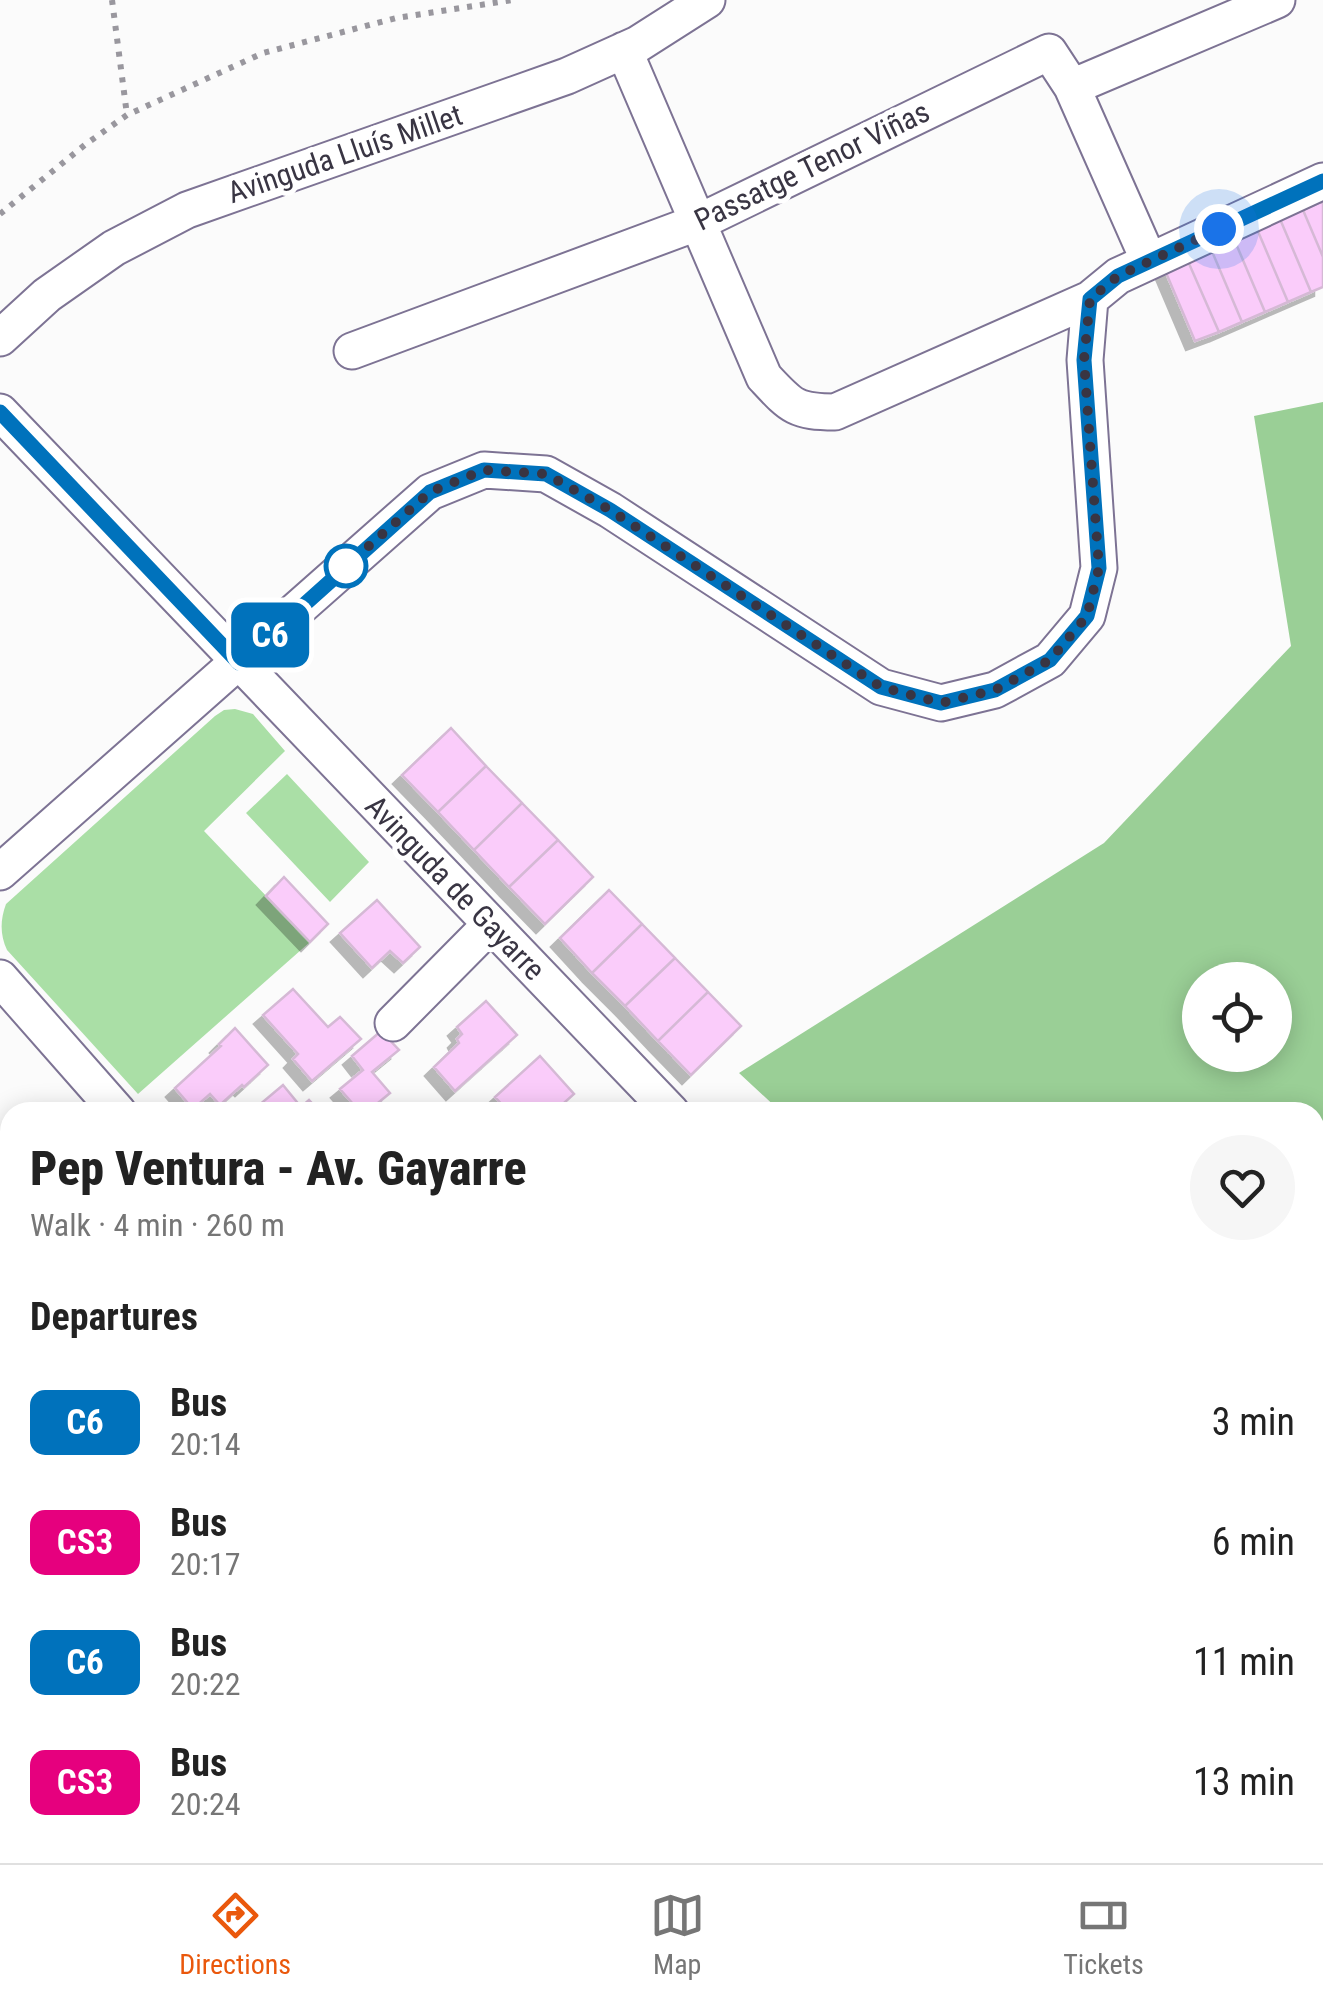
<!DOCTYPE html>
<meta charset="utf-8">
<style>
body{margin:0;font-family:"Roboto Condensed",sans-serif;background:#f6f6f6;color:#222;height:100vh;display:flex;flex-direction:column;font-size:38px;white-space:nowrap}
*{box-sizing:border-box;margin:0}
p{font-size:32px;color:#767676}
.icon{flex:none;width:55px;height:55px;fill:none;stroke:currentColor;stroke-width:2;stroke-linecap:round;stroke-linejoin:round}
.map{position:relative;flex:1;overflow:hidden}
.panel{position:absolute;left:0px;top:1102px;width:1325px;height:762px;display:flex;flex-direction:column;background:#fff;border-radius:30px 30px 0 0;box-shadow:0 5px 25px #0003}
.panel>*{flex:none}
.badge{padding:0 20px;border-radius:15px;font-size:35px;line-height:65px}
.controls{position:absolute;left:1182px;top:962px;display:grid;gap:20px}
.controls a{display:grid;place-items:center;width:110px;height:110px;border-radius:50%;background:#fff;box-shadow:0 5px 25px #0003;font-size:50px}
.you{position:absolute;width:50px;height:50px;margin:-25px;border:8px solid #fff;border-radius:50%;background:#1a73e8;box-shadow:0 0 0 15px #1a73e833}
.map>.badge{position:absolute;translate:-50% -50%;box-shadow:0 0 0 5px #fff}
h2{padding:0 30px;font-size:38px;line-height:90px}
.round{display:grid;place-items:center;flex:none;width:105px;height:105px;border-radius:52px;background:#f6f6f6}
.overview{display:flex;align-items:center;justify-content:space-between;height:170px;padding:0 30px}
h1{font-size:48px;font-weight:800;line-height:75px}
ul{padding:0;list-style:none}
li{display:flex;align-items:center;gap:30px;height:120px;padding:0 30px}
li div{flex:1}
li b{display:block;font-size:38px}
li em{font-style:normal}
li .badge{min-width:110px;font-weight:700;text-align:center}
.tab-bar{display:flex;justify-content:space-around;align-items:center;height:140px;border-top:2px solid #e0e0e0;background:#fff;font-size:28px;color:#767676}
.tab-bar a{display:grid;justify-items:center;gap:5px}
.tab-bar .selected{color:#ea580c}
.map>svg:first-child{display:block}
.green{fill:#aadfa6}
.forest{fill:#9acf96;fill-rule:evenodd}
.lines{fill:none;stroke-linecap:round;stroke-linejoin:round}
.stream{stroke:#95aac6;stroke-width:10}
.building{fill:#faccfa;stroke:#d5b9d5;stroke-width:2.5;filter:url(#shadow)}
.minor-casing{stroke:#7d7394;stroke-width:39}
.path{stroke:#99979e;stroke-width:6;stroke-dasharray:5 8;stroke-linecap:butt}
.minor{stroke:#fff;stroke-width:35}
.line-casing{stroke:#fff;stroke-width:22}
.line{stroke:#0072bc;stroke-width:15}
.walk{stroke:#393543;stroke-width:10;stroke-dasharray:0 18}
.stop-dot{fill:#fff;stroke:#0072bc;stroke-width:5}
.labels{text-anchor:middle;stroke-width:10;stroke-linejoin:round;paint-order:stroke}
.street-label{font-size:30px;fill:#393543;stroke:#fff}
</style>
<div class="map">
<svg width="1323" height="1863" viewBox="0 0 1323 1863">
<defs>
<filter id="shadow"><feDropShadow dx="-9" dy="9" stdDeviation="0" flood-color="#0004"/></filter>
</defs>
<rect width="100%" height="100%" fill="#fbfbfb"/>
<!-- green -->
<path class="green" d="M235 709 253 714 285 751 204 831 310 942 138 1094 7 950C0 935 0 920 6 904L215 716 224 710Z
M287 774 369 862 330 902 246 813Z"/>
<!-- forest -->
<path class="forest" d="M1323 402V1863H941L951 1855H1315V1112H781L739 1073 1104 843 1291 646 1254 416ZM1200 980H1275V1055H1200Z"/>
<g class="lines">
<!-- stream -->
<path class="stream" d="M1315 1762 1323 1749
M1255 1863 1259 1855"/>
</g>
<!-- building -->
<path class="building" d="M1323 201V257L1303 210Z
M1303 210 1323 257V287L1311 292 1280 219Z
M1280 219 1311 292 1288 302 1257 229Z
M1257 229 1288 302 1265 312 1234 239Z
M1234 239 1265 312 1242 322 1211 249Z
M1211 249 1242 322 1219 332 1187 259Z
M1187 259 1219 332 1195 341 1164 268Z
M451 728 486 766 438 812 402 775Z
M486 766 522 803 474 850 438 812Z
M522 803 558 840 509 887 474 850Z
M558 840 593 877 545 924 509 887Z
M284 877 328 924 310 942 266 896Z
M609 890 642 924 592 973 560 938Z
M377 900 420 947 403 963 390 951 372 968 340 933Z
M642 924 675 958 625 1006 592 973Z
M675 958 708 992 658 1041 625 1006Z
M293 989 328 1027 340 1017 361 1039 312 1081 293 1059 298 1054 263 1015Z
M708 992 741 1026 691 1075 658 1041Z
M486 1001 517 1035 455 1091 434 1067 459 1043 457 1039 462 1034 457 1027Z
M235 1028 268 1065 244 1087 242 1085 220 1105 210 1094 193 1109 175 1088 221 1046 219 1044Z
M381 1031 399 1050 372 1072 390 1093 367 1112H360L340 1089 363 1070 352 1056Z
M540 1056 574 1094 554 1112H509L495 1097Z
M283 1085 301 1107 309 1100 320 1112H251Z"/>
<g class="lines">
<!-- minor casing -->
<g class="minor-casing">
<path id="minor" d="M624 50 764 377C791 406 795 412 835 412L1090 299
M1072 87 1277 0
M0 338 47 295 114 248 187 210 567 76 638 44 707 0
M352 351 699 222 1049 52 1072 87 1149 261
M0 412 671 1112
M0 872 430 492 484 470 546 474 610 510 881 687 941 703 995 690 1050 660 1087 616 1099 568 1085 360 1090 299 1118 276 1323 181
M0 978 118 1112
M393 1023 490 925
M506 1863 510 1855
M916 1863 918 1855"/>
</g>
<!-- path -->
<path class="path" d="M112 0 127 115
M0 214 86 144 127 115 263 53 396 18 513 0
M0 1839 10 1838
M335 1855 341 1863"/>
<!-- minor -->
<use href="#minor" class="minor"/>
</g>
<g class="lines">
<!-- line casing -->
<g class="line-casing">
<path id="line" d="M0 412 239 663 430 492 484 470 546 474 610 510 881 687 941 703 995 690 1050 660 1087 616 1099 568 1084 360 1090 299 1118 276 1323 181"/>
</g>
<!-- line -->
<use href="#line" class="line"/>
<!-- walk -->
<path class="walk" d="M346 566 344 568 430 492 484 470 546 474 610 510 881 687 941 703 995 690 1050 660 1087 616 1099 568 1084 360 1090 299 1118 276 1219 229"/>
</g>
<!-- markers -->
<circle class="stop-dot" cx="346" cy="566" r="20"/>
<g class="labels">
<!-- street labels -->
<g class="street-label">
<text transform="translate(345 154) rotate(-19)" y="10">Avinguda Lluís Millet</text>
<text transform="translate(812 166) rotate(-26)" y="10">Passatge Tenor Viñas</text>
<text transform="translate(455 888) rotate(46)" y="10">Avinguda de Gayarre</text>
</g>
</g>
</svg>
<div class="controls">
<a><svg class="icon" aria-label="locate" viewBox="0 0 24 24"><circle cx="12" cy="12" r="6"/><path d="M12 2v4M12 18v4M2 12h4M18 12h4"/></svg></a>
</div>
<div class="you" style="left:1219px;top:229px"></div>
<b class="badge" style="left:270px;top:635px;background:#0072bc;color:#fff">C6</b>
<section class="panel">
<div class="overview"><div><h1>Pep Ventura - Av. Gayarre</h1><p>Walk · 4 min · 260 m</p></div><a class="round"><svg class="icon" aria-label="heart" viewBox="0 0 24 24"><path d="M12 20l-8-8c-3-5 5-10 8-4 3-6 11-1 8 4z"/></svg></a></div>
<h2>Departures</h2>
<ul>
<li><span class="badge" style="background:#0072bc;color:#fff">C6</span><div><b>Bus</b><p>20:14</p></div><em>3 min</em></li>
<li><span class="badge" style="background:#e6007e;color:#fff">CS3</span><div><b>Bus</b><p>20:17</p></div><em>6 min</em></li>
<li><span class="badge" style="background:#0072bc;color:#fff">C6</span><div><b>Bus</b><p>20:22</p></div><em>11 min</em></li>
<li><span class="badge" style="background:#e6007e;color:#fff">CS3</span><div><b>Bus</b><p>20:24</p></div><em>13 min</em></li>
</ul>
</section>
</div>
<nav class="tab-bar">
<a class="selected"><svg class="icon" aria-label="directions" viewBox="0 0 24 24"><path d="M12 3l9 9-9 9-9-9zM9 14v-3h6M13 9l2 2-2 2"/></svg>Directions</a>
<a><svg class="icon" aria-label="map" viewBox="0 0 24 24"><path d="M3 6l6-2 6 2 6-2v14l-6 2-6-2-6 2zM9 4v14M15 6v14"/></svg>Map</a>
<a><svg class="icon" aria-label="tickets" viewBox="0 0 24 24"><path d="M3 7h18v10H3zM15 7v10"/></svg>Tickets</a>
</nav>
